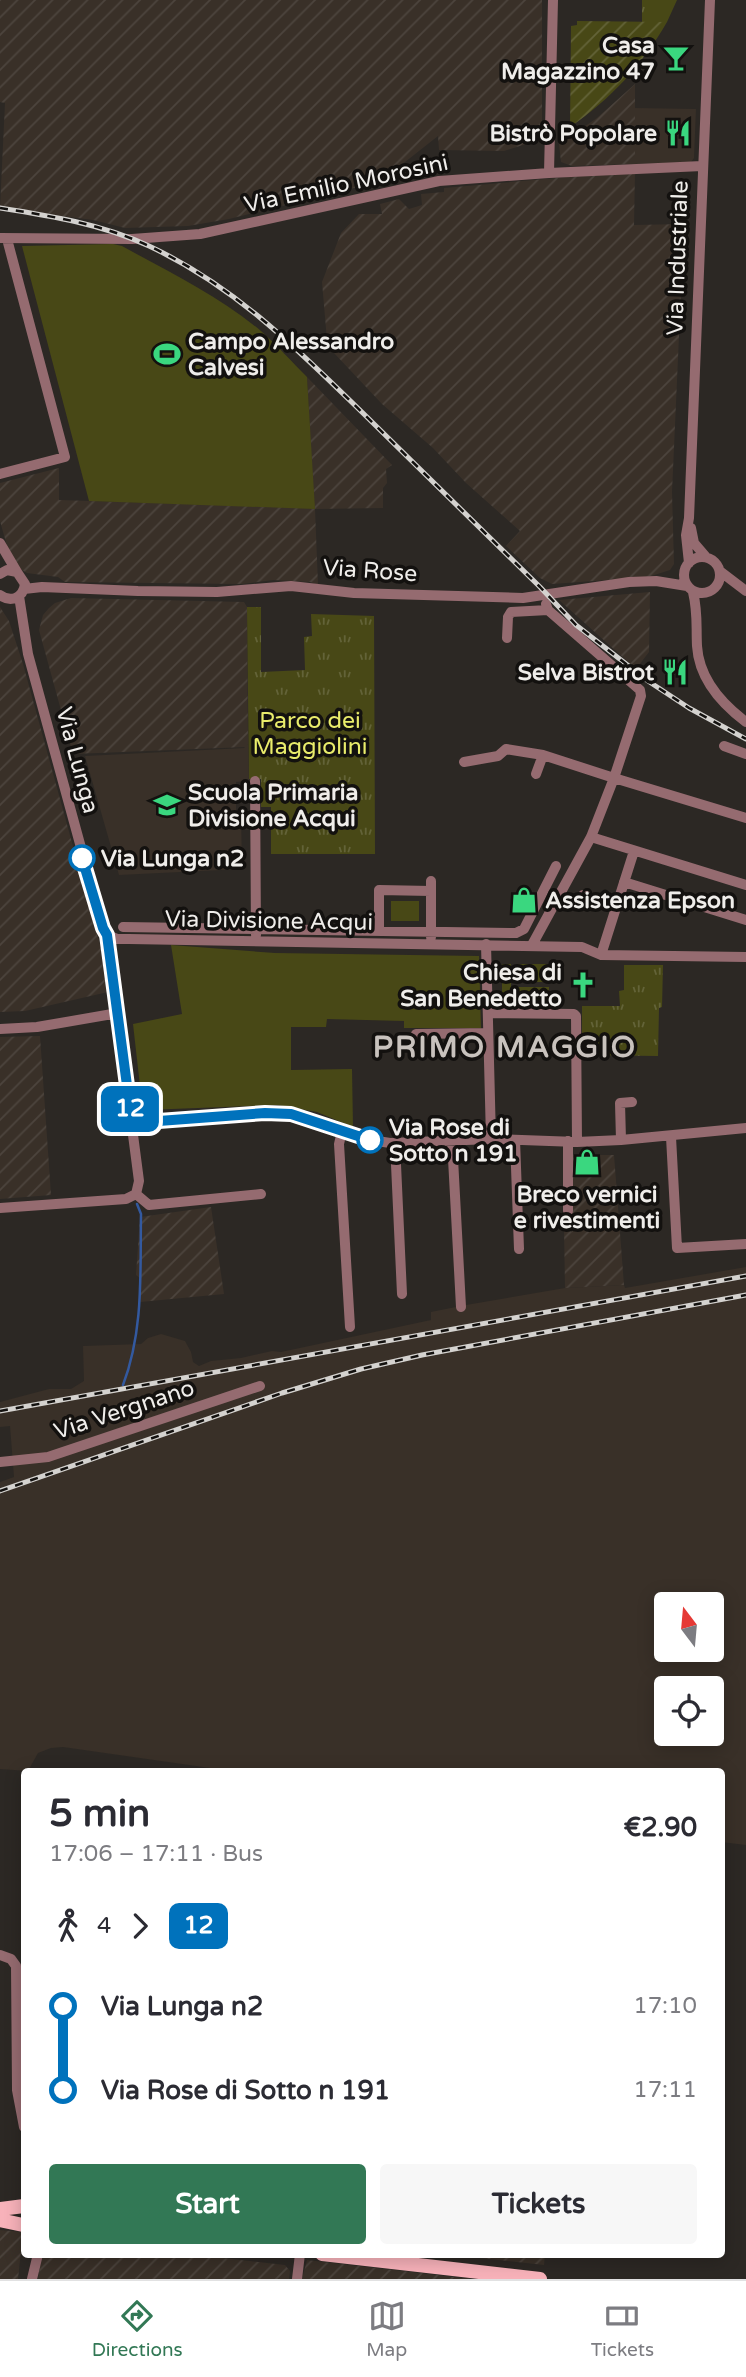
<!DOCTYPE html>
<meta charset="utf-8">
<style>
body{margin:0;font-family:"Varela Round",sans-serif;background:#f7f7f7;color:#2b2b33;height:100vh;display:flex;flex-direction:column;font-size:26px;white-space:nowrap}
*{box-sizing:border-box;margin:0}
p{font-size:23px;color:#7c7c81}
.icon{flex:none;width:38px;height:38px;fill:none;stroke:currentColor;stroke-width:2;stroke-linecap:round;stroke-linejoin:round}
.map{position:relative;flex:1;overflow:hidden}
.sheet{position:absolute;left:21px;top:1768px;width:704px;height:490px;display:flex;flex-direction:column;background:#fff;border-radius:7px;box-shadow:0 4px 18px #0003}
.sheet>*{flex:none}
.badge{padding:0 14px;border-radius:10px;font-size:24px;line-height:46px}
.needle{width:46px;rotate:344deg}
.controls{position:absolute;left:654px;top:1592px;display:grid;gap:14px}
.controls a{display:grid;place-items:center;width:70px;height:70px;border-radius:7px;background:#fff;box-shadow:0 4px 18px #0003;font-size:35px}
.map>.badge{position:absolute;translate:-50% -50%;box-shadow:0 0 0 4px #fff}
.legs{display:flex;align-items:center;gap:10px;height:77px;padding:0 28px;font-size:23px}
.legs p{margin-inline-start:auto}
.head{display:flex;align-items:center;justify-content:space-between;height:119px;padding:0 28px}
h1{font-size:38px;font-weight:700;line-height:52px}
.button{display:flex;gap:14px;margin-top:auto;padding:14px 28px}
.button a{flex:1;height:80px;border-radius:7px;background:#327855;color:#fff;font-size:28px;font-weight:700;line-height:80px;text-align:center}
.button a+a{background:#f7f7f7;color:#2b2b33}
ul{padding:0 28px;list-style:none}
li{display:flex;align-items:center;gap:24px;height:84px;font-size:26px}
li i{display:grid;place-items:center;width:10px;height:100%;margin:0 9px;background:currentColor}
li i::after{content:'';width:18px;height:18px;margin:-9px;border:5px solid;border-radius:50%;background:#fff}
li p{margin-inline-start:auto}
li:first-child i{background:linear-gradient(#0000 50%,currentColor 0)}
li:last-child i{background:linear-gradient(currentColor 50%,#0000 0)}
.dock{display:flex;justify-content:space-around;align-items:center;height:98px;border-top:2px solid #e1e1e2;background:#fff;font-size:19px;color:#7c7c81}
.dock a{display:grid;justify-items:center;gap:4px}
.dock .selected{color:#327855}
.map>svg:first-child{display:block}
.built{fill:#393028;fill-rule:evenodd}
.industrial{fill:url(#industrial-furrows)}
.grass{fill:#484816}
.park{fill:url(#park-tufts)}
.garden{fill:url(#garden-furrows)}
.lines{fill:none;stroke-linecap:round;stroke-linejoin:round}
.stream{stroke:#33599f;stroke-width:2.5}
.minor{stroke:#956b70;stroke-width:10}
.major{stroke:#f8b2ba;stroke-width:14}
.rail-casing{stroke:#d4d2cf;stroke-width:5}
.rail{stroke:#13110f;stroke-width:2.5;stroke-dasharray:8;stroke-linecap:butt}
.line-1-casing{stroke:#fff;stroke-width:16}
.line-1{stroke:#0072bc;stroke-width:10}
.stop-1-dot{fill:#fff;stroke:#0072bc;stroke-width:3.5}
.labels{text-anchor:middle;stroke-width:7;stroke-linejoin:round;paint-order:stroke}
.poi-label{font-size:23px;font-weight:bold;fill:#efedea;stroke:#13110f;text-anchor:end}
.street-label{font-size:23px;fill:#efedea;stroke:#13110f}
.park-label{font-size:23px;fill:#e9ec6b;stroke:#13110f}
.stop-label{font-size:23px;font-weight:bold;fill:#efedea;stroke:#13110f;text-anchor:start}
.district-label{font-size:30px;font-weight:bold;letter-spacing:2px;fill:#c8c2bd;stroke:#13110f}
</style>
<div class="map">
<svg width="746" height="2279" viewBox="0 0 746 2279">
<defs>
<pattern id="industrial-furrows" width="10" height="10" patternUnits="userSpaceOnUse" patternTransform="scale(1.75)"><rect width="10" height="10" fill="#393028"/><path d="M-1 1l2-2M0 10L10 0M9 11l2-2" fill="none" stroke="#4c443d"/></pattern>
<pattern id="park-tufts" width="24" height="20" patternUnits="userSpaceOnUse" patternTransform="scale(1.75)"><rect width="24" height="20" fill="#484816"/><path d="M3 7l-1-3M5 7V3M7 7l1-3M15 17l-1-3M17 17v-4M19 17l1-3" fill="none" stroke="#636338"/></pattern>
<pattern id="garden-furrows" width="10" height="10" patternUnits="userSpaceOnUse" patternTransform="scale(1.75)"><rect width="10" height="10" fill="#484816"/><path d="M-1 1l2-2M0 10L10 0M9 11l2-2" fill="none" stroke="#636338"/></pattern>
</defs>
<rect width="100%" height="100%" fill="#2c2824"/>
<!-- built -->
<path class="built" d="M635 108 696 109 694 158 691 162 635 164Z
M248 744 249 781 236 782V810L241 811 242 869 119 875 85 756 244 748Z
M746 1267V1845L721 1842V1771H231L63 1747 51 1748 38 1753 28 1771 0 1769V1482L14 1477 10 1426 0 1427V1402L49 1389H71L84 1381 83 1346 141 1344 148 1338 161 1334 185 1341 191 1352 193 1362 199 1366 211 1361 241 1358 272 1351 281 1352 431 1320V1312L466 1305 565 1288 624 1285 625 1288ZM667 1605H712V1650H667ZM667 1689H712V1734H667Z"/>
<!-- industrial -->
<path class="industrial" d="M0 0H542V139L504 151 439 150 438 136 405 162 366 185 229 219 188 226 125 228 93 220 0 208 5 103 0 102Z
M635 84V164L572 166 561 162 559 144 597 118Z
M635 171 634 225 684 224 672 492 674 564 670 570 648 577 552 584 540 578 506 546 520 531 466 483 433 448 382 404 334 353 327 340 322 282 341 233 359 214H382L380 204 399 199 409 209 422 205 421 194 444 192V188Z
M307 377 392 465 386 469 387 483 383 488V508L315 509 318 585 310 582 273 580 242 584 65 582 58 577 27 573 20 569 9 553 0 521V483L59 468V500L314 508Z
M650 592 649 652 636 669 559 600Z
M71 598 244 602 247 607 248 744 246 747 73 754 39 630 43 615 49 608 55 603Z
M0 607 9 621 23 664 105 963 108 992 25 1011 0 1012Z
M40 1036 51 1195 0 1199V1037Z
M571 1155H614L624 1285 565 1288 564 1227 572 1232Z
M211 1207 224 1294 140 1302V1278L136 1275 140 1217Z
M0 2230 23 2232 18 2279H0Z
M42 2254H187L285 2265 290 2271 289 2279H38Z
M442 2254H545L544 2265Z
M307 2260 472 2279H302Z"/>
<!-- grass -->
<path class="grass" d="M113 244 122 246C169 272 219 296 261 331 277 345 292 362 307 377L315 509 89 501 22 246Z
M391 901H419V921H391Z
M171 945 275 953 479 956 481 1028H404V1021L327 1019 326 1027H291V1070L352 1069 353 1127 317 1112 277 1105 146 1110 140 1105 134 1094 137 1093V1087L140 1086 133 1024 182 1014Z
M502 964H511V1005H502Z
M517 964H549V982H517Z
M517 987H549V1005H517Z"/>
<!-- park -->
<path class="park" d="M642 0H677L667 22H642Z
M247 607H261V672L305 670 304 637 312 636 311 614 374 616 375 854H271V807H261V779H249Z
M624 965H663L662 1007 659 1008 658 1056 582 1055V1006H620L619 991 624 990Z"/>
<!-- garden -->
<path class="garden" d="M577 21 667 22C642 65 611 99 570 127L571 26 577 25Z"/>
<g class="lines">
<!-- stream -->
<path class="stream" d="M123 1385C144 1330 140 1272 141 1214L137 1204"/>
<!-- minor -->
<path class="minor" d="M549 173 553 0
M0 238 132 239 200 234 439 181 549 173 702 166
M0 474 65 457 7 239
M691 528 694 543 706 557
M0 543 17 572
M684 575a18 18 0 1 1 36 0a18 18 0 1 1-36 0Z
M689 563 686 535 689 518 710 0
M721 572 746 591
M0 574 7 570 17 572 25 584C23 598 11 603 0 595
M24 589 42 587 138 591 217 592 291 586 354 593 523 598 629 582 656 581 687 586
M693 592C698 613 696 625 697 646 699 678 722 704 746 722
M19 596 28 654 103 928 107 935 139 1181 136 1194
M507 638 508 617 511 612 548 610
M724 746 746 754
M464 762 498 756 506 749 543 755 614 778 641 696 640 690 548 610 546 604
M536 774 543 755
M255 781 256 935
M591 837 746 885
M624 882 746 920
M583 895 617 906
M123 927 516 933 524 929 556 866
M379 931V890L431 891
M107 935 117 939H129L582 947 601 955 746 957
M431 937V881
M486 944 491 1139
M532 945 591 837 614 778 746 818
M601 955 634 851
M488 1013 574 1014 576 1016 577 1142
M0 1029 37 1027 118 1013
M416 1034 488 1033
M132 1123 265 1113 291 1114 371 1140 390 1143 491 1139 577 1142 621 1140 746 1128
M342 1131 339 1144 350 1327
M671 1137 677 1248 746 1244
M452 1140 461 1307
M515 1140 519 1249
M621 1140 620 1103 632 1102
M568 1141V1211
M395 1143 402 1294
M136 1194 149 1205 261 1194
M0 1208 126 1199 136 1194
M0 1462 48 1457 260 1386
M0 1955 11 1959 16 1966 17 2090 24 2127
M32 2279 38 2254
M297 2279 300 2254"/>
<!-- major -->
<path class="major" d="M0 2209 24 2206
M0 2220 23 2225
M322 2254 540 2279"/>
<!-- rail casing -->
<g class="rail-casing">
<path id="rail" d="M0 208C51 216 102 224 149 246 239 288 303 355 373 423 429 478 485 533 540 587L576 625 648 681 689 708 746 739
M0 1411 746 1276
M0 1491 282 1393 361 1369 422 1355 746 1295"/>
</g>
<!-- rail -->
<use href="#rail" class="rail"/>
</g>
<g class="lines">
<!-- line-1 casing -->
<g class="line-1-casing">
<path id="line-1" d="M82 858 103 928 107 935 132 1123 265 1113 291 1114 370 1140"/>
</g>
<!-- line-1 -->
<use href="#line-1" class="line-1"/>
</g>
<!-- icons -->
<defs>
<g id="bar-bare" transform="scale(2.1)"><path d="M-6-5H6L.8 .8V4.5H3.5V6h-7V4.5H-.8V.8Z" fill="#3ad77f" stroke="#13110f" stroke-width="2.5" paint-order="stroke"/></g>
<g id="restaurant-bare" transform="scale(2.1)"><path d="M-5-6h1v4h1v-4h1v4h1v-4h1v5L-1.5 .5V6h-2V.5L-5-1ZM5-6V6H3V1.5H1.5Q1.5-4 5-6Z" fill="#3ad77f" stroke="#13110f" stroke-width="2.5" paint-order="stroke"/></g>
<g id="stadium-bare" transform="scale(2.1)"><path d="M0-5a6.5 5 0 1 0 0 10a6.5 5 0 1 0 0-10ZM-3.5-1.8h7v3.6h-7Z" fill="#3ad77f" stroke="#13110f" stroke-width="2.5" paint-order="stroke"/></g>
<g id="school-bare" transform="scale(2.1)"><path d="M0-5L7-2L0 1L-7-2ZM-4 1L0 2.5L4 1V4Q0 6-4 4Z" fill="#3ad77f" stroke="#13110f" stroke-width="2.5" paint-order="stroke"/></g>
<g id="shop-bare" transform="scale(2.1)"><path d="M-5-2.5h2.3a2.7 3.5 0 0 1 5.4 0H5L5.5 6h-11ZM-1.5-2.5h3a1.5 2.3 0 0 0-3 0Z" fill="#3ad77f" stroke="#13110f" stroke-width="2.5" paint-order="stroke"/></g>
<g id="church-bare" transform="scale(2.1)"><path d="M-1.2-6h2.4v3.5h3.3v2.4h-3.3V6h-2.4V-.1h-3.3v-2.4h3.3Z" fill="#3ad77f" stroke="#13110f" stroke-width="2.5" paint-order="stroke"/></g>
</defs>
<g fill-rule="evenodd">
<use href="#bar-bare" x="676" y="58"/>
<use href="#restaurant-bare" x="678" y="133"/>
<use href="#stadium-bare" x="167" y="354"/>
<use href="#restaurant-bare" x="675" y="672"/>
<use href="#school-bare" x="167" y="805"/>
<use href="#shop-bare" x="524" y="900"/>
<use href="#church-bare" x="583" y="985"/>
<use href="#shop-bare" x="587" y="1162"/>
</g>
<!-- markers -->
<g class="stop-1-dot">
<circle cx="82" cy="858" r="12"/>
<circle cx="370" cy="1140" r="12"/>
</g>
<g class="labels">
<!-- poi labels -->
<g class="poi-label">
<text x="655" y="53">Casa<tspan x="655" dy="26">Magazzino 47</tspan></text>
<text x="657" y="141">Bistrò Popolare</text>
<text x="188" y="349" text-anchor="start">Campo Alessandro<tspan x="188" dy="26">Calvesi</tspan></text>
<text x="654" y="680">Selva Bistrot</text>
<text x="188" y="800" text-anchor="start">Scuola Primaria<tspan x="188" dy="26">Divisione Acqui</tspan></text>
<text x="545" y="908" text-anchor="start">Assistenza Epson</text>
<text x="562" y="980">Chiesa di<tspan x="562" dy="26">San Benedetto</tspan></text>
<text x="587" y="1202" text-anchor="middle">Breco vernici<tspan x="587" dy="26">e rivestimenti</tspan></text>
</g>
<!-- street labels -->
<g class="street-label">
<text transform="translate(346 183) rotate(-12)" y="8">Via Emilio Morosini</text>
<text transform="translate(677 258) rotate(-88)" y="8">Via Industriale</text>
<text transform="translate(370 570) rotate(4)" y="8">Via Rose</text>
<text transform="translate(78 760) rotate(75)" y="8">Via Lunga</text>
<text transform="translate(269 920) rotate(1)" y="8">Via Divisione Acqui</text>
<text transform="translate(124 1409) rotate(-18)" y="8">Via Vergnano</text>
</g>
<!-- park labels -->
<g class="park-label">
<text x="310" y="728">Parco dei<tspan x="310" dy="26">Maggiolini</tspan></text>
</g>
<!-- stop labels -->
<g class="stop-label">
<text x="101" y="866">Via Lunga n2</text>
<text x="389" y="1135">Via Rose di<tspan x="389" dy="26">Sotto n 191</tspan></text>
</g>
<!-- district labels -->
<g class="district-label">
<text x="505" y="1057">PRIMO MAGGIO</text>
</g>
</g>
</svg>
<div class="controls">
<a><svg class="needle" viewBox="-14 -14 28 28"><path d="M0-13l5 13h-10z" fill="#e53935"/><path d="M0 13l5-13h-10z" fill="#7c7c81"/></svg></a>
<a><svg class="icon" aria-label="locate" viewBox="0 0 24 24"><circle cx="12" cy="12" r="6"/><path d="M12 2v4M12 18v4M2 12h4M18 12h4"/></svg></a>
</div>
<b class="badge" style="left:130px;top:1109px;background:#0072bc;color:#fff">12</b>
<section class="sheet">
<div class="head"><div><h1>5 min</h1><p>17:06 – 17:11 · Bus</p></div><b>€2.90</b></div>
<div class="legs"><svg class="icon" aria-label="walk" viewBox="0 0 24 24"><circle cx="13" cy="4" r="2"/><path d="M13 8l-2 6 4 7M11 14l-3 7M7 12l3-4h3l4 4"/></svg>4<svg class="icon" aria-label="forward" viewBox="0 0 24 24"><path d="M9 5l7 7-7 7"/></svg><b class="badge" style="background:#0072bc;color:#fff">12</b></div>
<ul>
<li><i style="color:#0072bc"></i><b>Via Lunga n2</b><p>17:10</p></li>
<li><i style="color:#0072bc"></i><b>Via Rose di Sotto n 191</b><p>17:11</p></li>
</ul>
<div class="button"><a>Start</a><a>Tickets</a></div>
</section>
</div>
<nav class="dock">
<a class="selected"><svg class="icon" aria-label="directions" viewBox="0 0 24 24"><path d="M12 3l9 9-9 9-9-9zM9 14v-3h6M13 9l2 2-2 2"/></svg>Directions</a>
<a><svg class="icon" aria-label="map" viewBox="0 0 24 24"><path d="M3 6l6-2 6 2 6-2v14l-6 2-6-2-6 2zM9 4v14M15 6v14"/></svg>Map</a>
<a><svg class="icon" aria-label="tickets" viewBox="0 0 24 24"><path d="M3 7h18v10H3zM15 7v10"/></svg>Tickets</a>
</nav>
